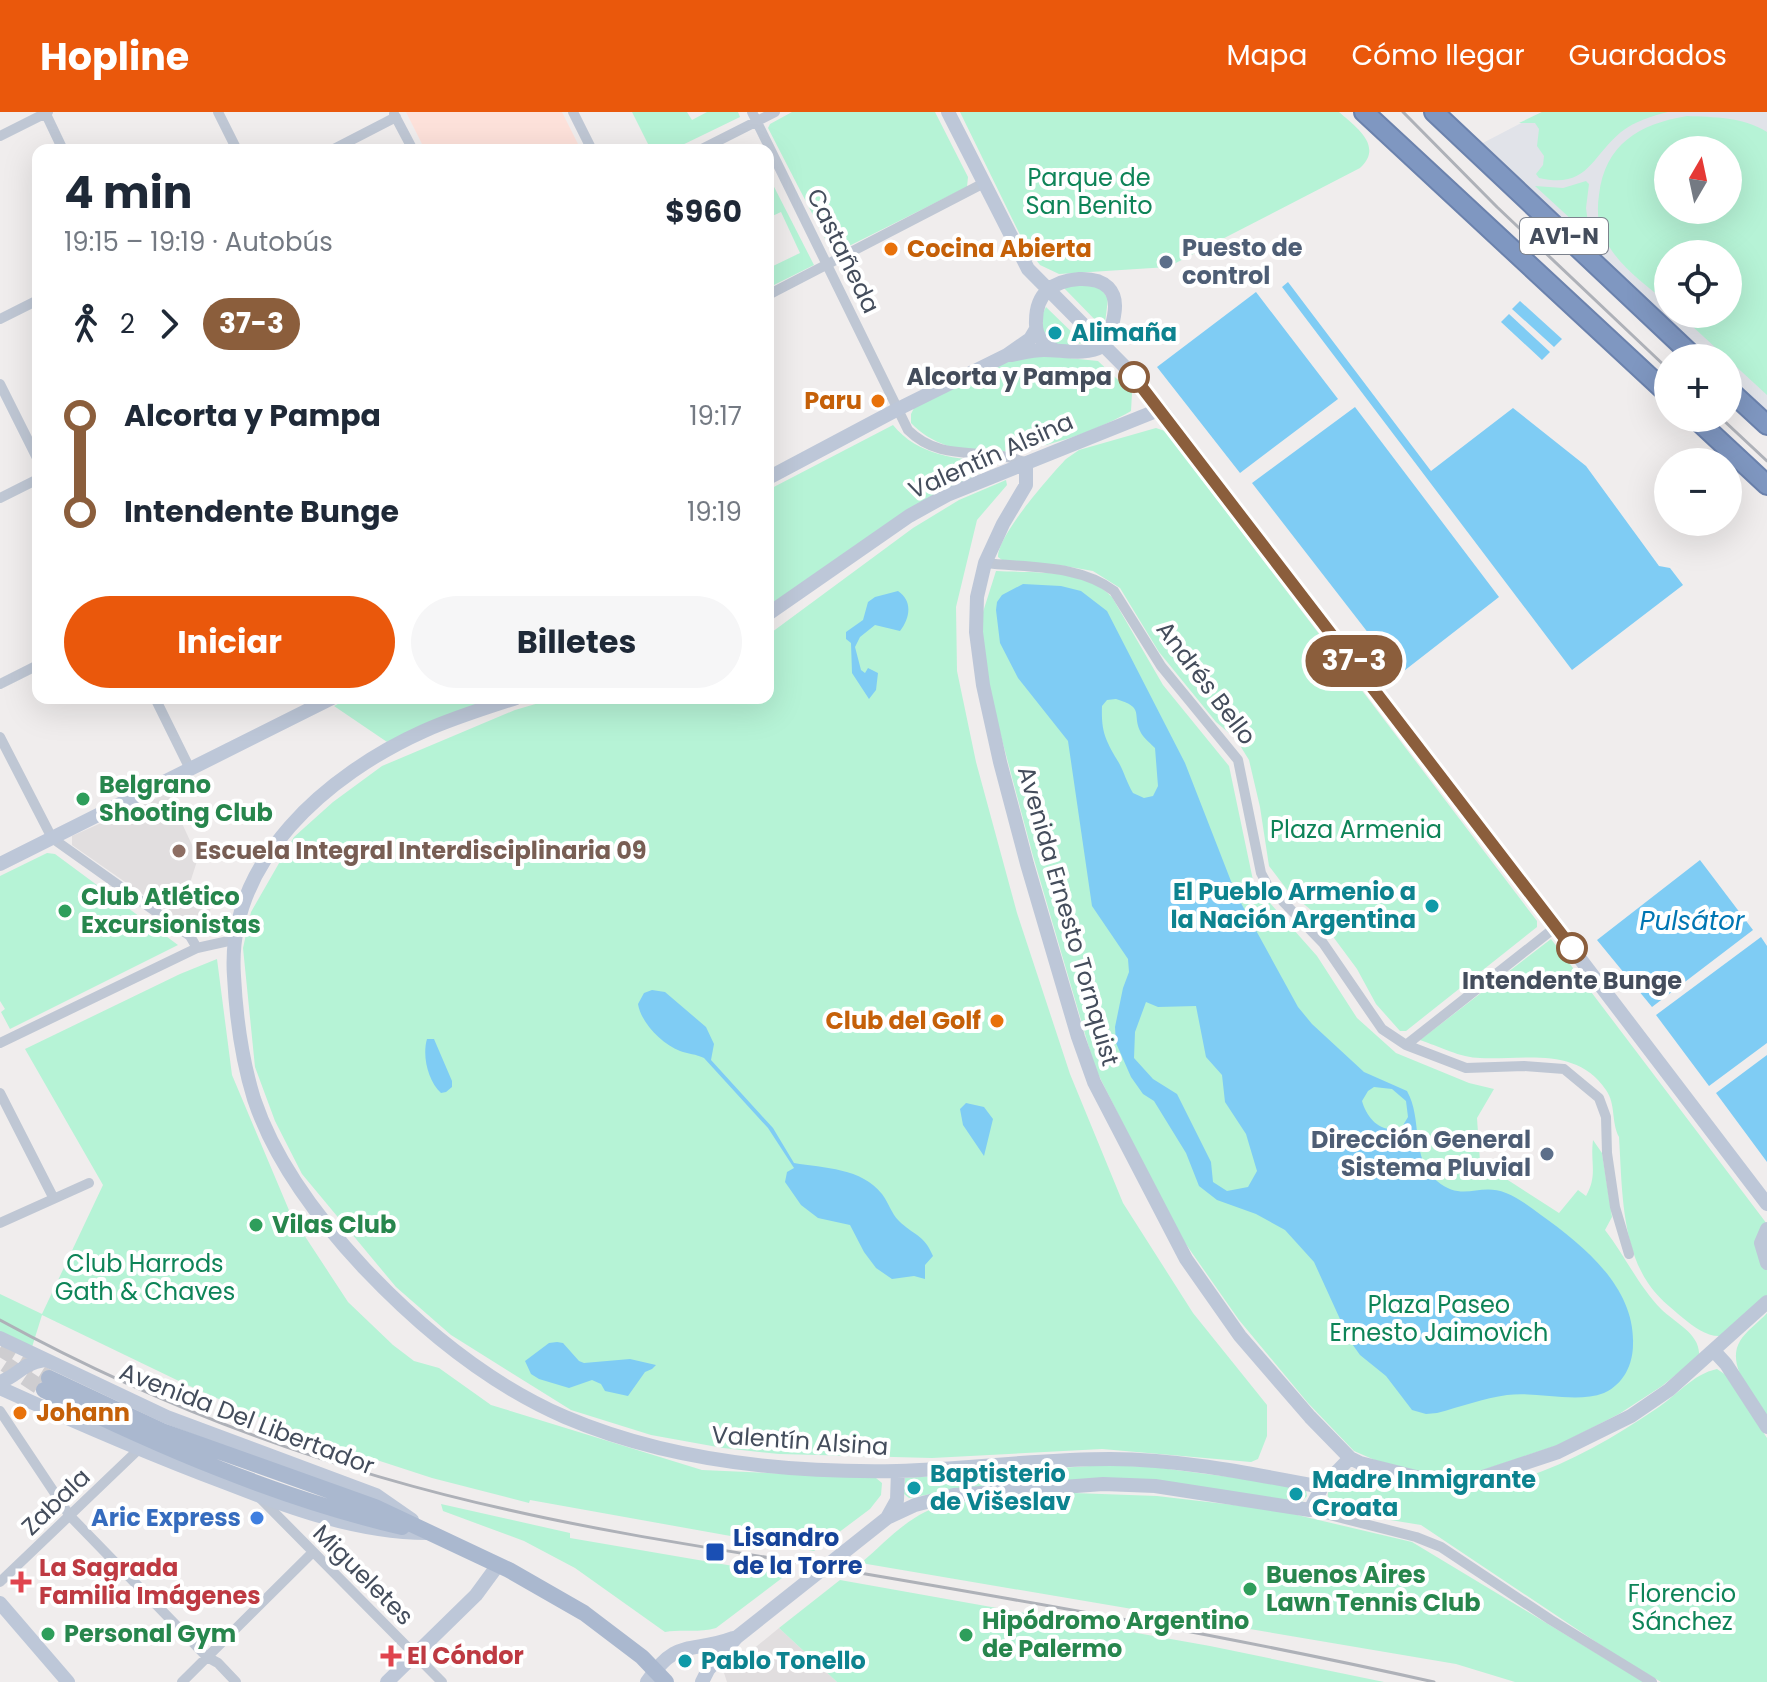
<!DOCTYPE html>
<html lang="es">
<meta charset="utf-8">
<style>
body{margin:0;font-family:Poppins,sans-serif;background:#f6f6f7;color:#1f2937;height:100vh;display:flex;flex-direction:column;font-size:30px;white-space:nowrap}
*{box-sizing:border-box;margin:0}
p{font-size:26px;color:#747a83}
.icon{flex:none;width:44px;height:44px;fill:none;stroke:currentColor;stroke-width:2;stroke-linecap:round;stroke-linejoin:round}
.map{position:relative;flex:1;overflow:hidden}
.panel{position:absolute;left:32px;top:32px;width:742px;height:560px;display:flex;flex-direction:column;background:#fff;border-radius:16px;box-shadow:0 8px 32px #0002}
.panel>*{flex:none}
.badge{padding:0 16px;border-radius:26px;font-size:28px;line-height:52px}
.needle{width:52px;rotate:9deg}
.fabs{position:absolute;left:1654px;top:24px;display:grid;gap:16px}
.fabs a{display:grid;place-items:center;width:88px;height:88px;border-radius:50%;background:#fff;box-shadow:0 8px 32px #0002;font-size:40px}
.map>.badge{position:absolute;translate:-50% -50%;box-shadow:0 0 0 4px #fff}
.legs{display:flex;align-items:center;gap:12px;height:88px;padding:0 32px;font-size:26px}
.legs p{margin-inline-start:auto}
.headline{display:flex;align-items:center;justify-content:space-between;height:136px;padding:0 32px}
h1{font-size:44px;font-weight:700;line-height:60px}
.cta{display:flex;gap:16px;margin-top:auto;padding:16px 32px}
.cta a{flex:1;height:92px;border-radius:48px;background:#ea580c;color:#fff;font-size:32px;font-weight:700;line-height:92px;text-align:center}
.cta a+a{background:#f6f6f7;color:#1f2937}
ul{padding:0 32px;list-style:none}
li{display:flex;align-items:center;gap:28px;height:96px;font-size:30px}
li i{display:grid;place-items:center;width:12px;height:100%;margin:0 10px;background:currentColor}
li i::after{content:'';width:20px;height:20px;margin:-10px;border:6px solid;border-radius:50%;background:#fff}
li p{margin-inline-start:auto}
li:first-child i{background:linear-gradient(#0000 50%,currentColor 0)}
li:last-child i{background:linear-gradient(currentColor 50%,#0000 0)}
header{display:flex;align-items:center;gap:48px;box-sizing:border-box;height:112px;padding:0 40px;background:#ea580c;color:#fff}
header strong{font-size:38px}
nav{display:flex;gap:44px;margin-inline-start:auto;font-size:28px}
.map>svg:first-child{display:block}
.education{fill:#e1dedf}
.medical{fill:#fde1da}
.airport{fill:#e1e3e9;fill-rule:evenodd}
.green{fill:#b6f3d6;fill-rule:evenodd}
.water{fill:#7fccf4;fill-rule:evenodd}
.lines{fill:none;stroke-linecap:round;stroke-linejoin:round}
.primary-tunnel{stroke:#cecdd0;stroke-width:16;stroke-dasharray:16 8;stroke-linecap:butt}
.highway-casing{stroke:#6b82ad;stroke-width:22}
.street{stroke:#bfc7d4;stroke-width:10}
.secondary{stroke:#bdc7d8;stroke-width:14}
.primary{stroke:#aab8cf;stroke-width:16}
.highway{stroke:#7f97c1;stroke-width:18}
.rail{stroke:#aeb1b8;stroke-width:3}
.line-1-casing{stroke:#fff;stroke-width:18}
.line-1{stroke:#8b5e3c;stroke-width:12}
.food-dot{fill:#e8710a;stroke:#fff;stroke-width:3}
.service-dot{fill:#5c6f8a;stroke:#fff;stroke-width:3}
.culture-dot{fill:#0f9aa8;stroke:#fff;stroke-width:3}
.stop-1-dot{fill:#fff;stroke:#8b5e3c;stroke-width:4}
.leisure-dot{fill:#2e9e5b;stroke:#fff;stroke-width:3}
.education-dot{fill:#8d6e63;stroke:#fff;stroke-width:3}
.shop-dot{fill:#3f7fe0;stroke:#fff;stroke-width:3}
.transit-dot{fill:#1a4fb4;stroke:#fff;stroke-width:3}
.health-dot{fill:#e0444e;stroke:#fff;stroke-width:3}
.labels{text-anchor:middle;stroke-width:8;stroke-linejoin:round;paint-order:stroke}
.shield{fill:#fff;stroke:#7c828d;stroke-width:2}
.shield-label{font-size:22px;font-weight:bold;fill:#444d5c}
.park-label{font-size:24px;fill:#0e8458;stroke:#fff}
.service-label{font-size:24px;font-weight:bold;fill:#4e5e75;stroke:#fff;text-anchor:start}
.food-label{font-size:24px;font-weight:bold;fill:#c56008;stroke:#fff;text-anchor:start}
.street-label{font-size:24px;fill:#444d5c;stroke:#fff}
.culture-label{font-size:24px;font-weight:bold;fill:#0d838f;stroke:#fff;text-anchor:start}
.stop-label{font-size:24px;font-weight:bold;fill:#444d5c;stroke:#fff;text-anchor:end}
.leisure-label{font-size:24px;font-weight:bold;fill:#27864d;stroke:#fff;text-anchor:start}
.education-label{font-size:24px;font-weight:bold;fill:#785e54;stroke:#fff;text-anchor:start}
.shop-label{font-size:24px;font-weight:bold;fill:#366cbe;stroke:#fff;text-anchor:end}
.transit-label{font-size:24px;font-weight:bold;fill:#164399;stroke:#fff;text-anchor:start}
.health-label{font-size:24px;font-weight:bold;fill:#be3a42;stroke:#fff;text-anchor:start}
.water-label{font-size:26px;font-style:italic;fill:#0076b3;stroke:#fff}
</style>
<header>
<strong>Hopline</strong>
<nav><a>Mapa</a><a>Cómo llegar</a><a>Guardados</a></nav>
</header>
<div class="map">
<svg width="1767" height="1570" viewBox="0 0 1767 1570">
<rect width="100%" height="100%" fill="#f0eded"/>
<!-- education -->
<path class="education" d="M168 681 198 746 189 774 215 782 204 820 191 816 72 733V724Z
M779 1516 837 1570H727L724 1561Z"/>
<!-- medical -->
<path class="medical" d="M406 0H562L581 38H425Z"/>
<!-- airport -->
<path class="airport" d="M1542 0H1767V300L1728 263V246H1710L1479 33ZM1668 38H1728V98H1668ZM1668 142H1728V202H1668Z"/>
<!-- green -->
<path class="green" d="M632 0H687L692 8 707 0H738L740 5 672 38H642L649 34Z
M792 0H935L968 65 967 75 833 142 768 16 770 12Z
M960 0H1339C1356 15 1384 34 1360 56L1168 155 1059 162 1040 153 1025 133Z
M1542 0H1668C1652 4 1635 9 1621 20 1590 46 1588 77 1539 66L1536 62 1543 53 1544 44 1537 34 1539 17 1535 11H1519Z
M1687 4C1714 5 1743 5 1767 20V283L1679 202H1728V142H1668V192C1649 175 1624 158 1610 136 1599 120 1596 103 1599 83 1605 32 1639 12 1687 4ZM1668 38H1728V98H1668Z
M768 63 814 153 768 176V151L771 155 800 141 781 100 768 106Z
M1586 69 1589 72 1586 96 1589 119 1585 120 1535 74 1563 76Z
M1068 173H1099L1108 187 1105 211 1102 215 1064 176Z
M1046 195 1083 231 1060 235 1043 222V201Z
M1029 242 1098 249 1132 281 1131 299C1074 332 963 366 911 311V302L914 296 1010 246Z
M893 313C918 344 957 347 994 350L995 354 936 382 768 496V378Z
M1156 316 1165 319 1537 809V815L1406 919H1400L1376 892 1357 857 1317 803 1288 779 1269 754 1260 695 1249 648 1236 627 1216 610 1159 540 1120 476 1093 459 1059 453 1006 451 998 445C997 424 1050 364 1066 347L1079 338Z
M1006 368 1007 373 977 408 956 495 957 559 976 650 1017 801 1070 962 1123 1091 1193 1201 1267 1293V1324L1258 1347 1251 1350 1102 1337 932 1346 779 1342 723 1336 651 1323 571 1298 451 1223 396 1175 302 1062 275 1009 255 955 243 836 251 800 294 725 333 690 382 654 515 598 556 586H768V523L913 416 959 388Z
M996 459C1031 461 1086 456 1112 485L1163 573 1229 654 1254 773 1317 844 1357 906 1396 941 1469 971 1494 977 1477 1006 1480 1050 1559 1101 1578 1078 1586 1084C1598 1063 1590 1051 1593 1028L1602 1041 1612 1105 1605 1118C1625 1144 1638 1173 1661 1197 1675 1211 1701 1222 1699 1244L1662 1274 1619 1302 1558 1333 1483 1358 1464 1361 1431 1363 1384 1352 1354 1339 1308 1291 1239 1208 1176 1118 1095 956 1033 744 989 579 983 541V500Z
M349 586H492L390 632 334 594Z
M47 741 55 742 178 833 10 917 1 900 5 897 0 889V764Z
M1551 827 1767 1112V1183L1721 1224C1707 1225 1694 1215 1683 1206 1670 1195 1657 1185 1648 1171 1621 1131 1622 1071 1619 1025 1611 1010 1616 992 1606 978 1577 934 1524 948 1480 946 1461 946 1438 934 1420 928Z
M217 847 232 963 291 1103 348 1190 393 1233 414 1249 439 1256 491 1293 702 1358 876 1366 882 1371 881 1383 870 1397 814 1439 530 1388 529 1391 432 1366 297 1322 183 1271 42 1203 32 1235 0 1221V1182L42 1202 103 1073 25 937 180 862Z
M1767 1201V1305C1755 1285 1725 1254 1740 1229 1746 1219 1759 1210 1767 1201Z
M1717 1257 1726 1263 1767 1326V1570H1661L1614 1542 1421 1413 1335 1399C1318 1385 1334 1358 1355 1358 1365 1358 1383 1362 1391 1366 1394 1368 1397 1372 1401 1374 1413 1380 1470 1378 1486 1375 1548 1364 1604 1332 1656 1297 1676 1284 1693 1262 1717 1257Z
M1106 1353 1153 1355 1298 1374 1306 1378 1307 1384 1300 1392 1164 1372 953 1378 909 1386 904 1382 905 1366Z
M1074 1381 1157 1384 1276 1398 1412 1430 1644 1570H1515L1456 1552 861 1451C881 1434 901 1412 925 1400 952 1385 1039 1384 1074 1381Z
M441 1392 570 1421V1426L780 1462 782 1466 716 1516C700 1521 682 1517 665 1520L575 1456 524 1429 443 1399Z
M840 1468 1210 1534 1384 1570H837L779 1516Z"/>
<!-- water -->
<path class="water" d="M1288 170 1431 359 1513 296 1586 354 1659 454 1670 456 1683 473 1572 558 1282 175Z
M1256 180 1338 287 1240 361 1157 255Z
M1520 189 1562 227 1554 235 1512 197Z
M1509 202 1550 240 1542 248 1501 210Z
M1355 295 1499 485 1400 562 1252 371Z
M1023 472 1061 474 1081 479 1107 499 1185 651 1236 782 1298 895 1312 912 1364 960 1407 979C1423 1007 1410 1047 1437 1069 1463 1091 1479 1070 1506 1081 1519 1086 1530 1095 1541 1103 1583 1133 1635 1175 1633 1232 1633 1252 1624 1272 1604 1281 1575 1292 1538 1279 1507 1283 1484 1286 1460 1295 1437 1301L1426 1302 1412 1298 1386 1264 1360 1243 1350 1229 1314 1150 1285 1118 1256 1102 1217 1088 1199 1074 1186 1041 1154 989 1143 982 1131 965 1116 931 1115 915 1123 876 1129 860 1128 847 1092 794 1068 629 1018 566 1000 531 996 498 997 490 1002 483ZM1116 587C1146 596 1131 602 1141 621 1144 626 1151 632 1155 636L1158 674 1153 684 1144 686 1133 681C1127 671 1124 660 1119 651 1106 629 1101 621 1102 594L1107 588ZM1146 890 1158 895 1196 894 1206 945 1222 963 1225 990 1246 1022 1257 1059 1248 1075 1227 1079 1213 1070 1211 1050 1177 982 1153 967 1134 946 1135 920ZM1374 975 1392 977 1406 989 1408 1005 1402 1015C1382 1023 1367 1007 1362 989L1368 979Z
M898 479C913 489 910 506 900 519L875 513 860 525 855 535 861 558 865 561 868 556 878 561 876 578 869 587 852 561 851 531 846 527V520L863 508 868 490 875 485Z
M1700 748 1753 818 1652 895 1597 828Z
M1761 825 1767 834V931L1709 974 1656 903Z
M652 878 665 880 706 915 714 932 711 948 773 1016 794 1051C824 1056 862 1056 882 1082 889 1091 891 1101 899 1109 913 1123 924 1122 933 1144L925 1153V1167L914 1164 892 1167 876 1156 864 1140 850 1113 818 1106 801 1093 785 1070 787 1060 794 1056 768 1016 704 946C696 942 688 942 680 939 662 932 641 911 638 892L644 881Z
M427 927H434L452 969V975L446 980 441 981C428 969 422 944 427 927Z
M1767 943V1050L1716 981Z
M966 991 984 995 993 1007 984 1044 963 1013 960 997Z
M557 1230 563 1231 579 1249 584 1251 630 1247 656 1253 652 1257 645 1260 628 1284 605 1279 601 1272 592 1268 569 1276 539 1267 531 1262 525 1249 549 1231Z"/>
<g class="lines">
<!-- primary-tunnel -->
<path class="primary-tunnel" d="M0 1236 49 1266
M5 1252 44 1278"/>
<!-- highway casing -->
<g class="highway-casing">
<path id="highway" d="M1364 0 1668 282
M1434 0 1695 246
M1728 277 1767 313
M1695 306 1767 373"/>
</g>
<!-- street -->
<path class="street" d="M45 0 63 38
M218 0 237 38
M573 0 592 38
M752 0 908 318C943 353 987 333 1026 351
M394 2 413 38
M0 24 48 0
M332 38 396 5
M700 38 775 0
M768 183 984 71
M0 207 38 188
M0 272 38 348
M0 386 38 367
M985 451C1028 456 1079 452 1114 479L1161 554 1238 648 1261 761 1268 774 1323 831 1382 917 1406 933 1466 956 1524 954 1564 957 1599 986 1606 1005 1607 1041 1615 1095 1629 1142
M0 572 38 553
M155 586 190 657
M0 625 52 726 190 824 197 836
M0 931 197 836 233 828
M1406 933 1557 814
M0 981 53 1085
M0 1111 89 1071
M0 1299 70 1404 207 1545 218 1551 236 1570
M259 1385 442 1570
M1310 1398 1416 1425 1441 1435 1551 1508 1652 1570
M0 1470 138 1338
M182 1570 312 1441"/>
<!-- secondary -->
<path class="secondary" d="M948 0 1028 157 1127 257 1161 297 1767 1092
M1011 243C1022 241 1033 238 1044 238 1064 238 1085 244 1103 234 1110 224 1112 215 1114 204 1119 178 1105 166 1079 167 1053 169 1036 181 1036 209 1035 224 1043 232 1055 238
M1026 351V373L1003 412 985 451 977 485 976 520 983 573 1000 650 1027 752 1078 925 1094 970 1186 1147 1240 1224 1310 1305 1350 1346 1360 1351 1428 1368 1449 1370 1483 1365 1558 1340 1631 1304 1669 1278 1767 1190
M768 366 898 297 1007 243 1030 227 1036 217
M768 502 909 404 947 383 1161 297
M516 586C485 596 453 606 424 619 328 662 226 749 234 864 236 904 242 948 254 987 275 1050 320 1109 365 1157 422 1217 489 1272 565 1305 668 1349 785 1361 897 1359 968 1357 1039 1347 1110 1347 1181 1347 1253 1362 1322 1375
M0 752 332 586
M1767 1117 1761 1131 1767 1151
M0 1226 167 1305 376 1383 412 1408
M1714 1239 1726 1252 1767 1315
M0 1270C19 1263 21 1252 44 1248
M0 1276C75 1310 149 1342 226 1371 290 1396 358 1421 427 1421
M887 1406 915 1393 954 1383 1103 1372 1155 1374 1310 1398 1322 1375 1350 1346
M0 1491 68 1570
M387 1570 476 1483 498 1453
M647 1570C677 1525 690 1542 733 1526
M702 1570 708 1558 737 1525 887 1406 897 1388 898 1359"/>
<!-- primary -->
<path class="primary" d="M49 1266 162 1319 375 1395 509 1458 584 1501 642 1545 666 1570
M44 1278C158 1334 278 1386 402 1415"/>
<!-- highway -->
<use href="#highway" class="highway"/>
<!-- rail -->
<path class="rail" d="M1403 0 1497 95 1668 257
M1721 306 1767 349
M0 1208C159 1295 332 1359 509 1398 623 1424 739 1440 854 1460 1048 1493 1242 1527 1434 1570"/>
</g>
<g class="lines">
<!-- line-1 casing -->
<g class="line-1-casing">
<path id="line-1" d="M1134 265 1572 836"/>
</g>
<!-- line-1 -->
<use href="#line-1" class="line-1"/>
</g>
<!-- markers -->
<g class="food-dot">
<circle cx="891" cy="137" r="8"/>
<circle cx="878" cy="289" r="8"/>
<circle cx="997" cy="909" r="8"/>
<circle cx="20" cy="1301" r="8"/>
</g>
<g class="service-dot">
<circle cx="1166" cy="150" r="8"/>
<circle cx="1547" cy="1042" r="8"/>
</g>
<g class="culture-dot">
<circle cx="1055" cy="221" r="8"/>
<circle cx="1432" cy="794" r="8"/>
<circle cx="914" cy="1376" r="8"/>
<circle cx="1296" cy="1382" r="8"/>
<circle cx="685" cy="1549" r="8"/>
</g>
<g class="stop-1-dot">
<circle cx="1134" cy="265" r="14"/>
<circle cx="1572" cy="836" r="14"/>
</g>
<g class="leisure-dot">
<circle cx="83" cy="687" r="8"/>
<circle cx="65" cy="799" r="8"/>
<circle cx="256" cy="1113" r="8"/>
<circle cx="1250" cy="1477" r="8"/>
<circle cx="48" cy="1522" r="8"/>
<circle cx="966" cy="1523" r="8"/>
</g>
<circle class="education-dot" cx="179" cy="739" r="8"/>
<circle class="shop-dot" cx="257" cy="1406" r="8"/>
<rect class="transit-dot" x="705" y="1430" width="20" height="20" rx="4"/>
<g class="health-dot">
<path d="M17 1458h8v8h8v8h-8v8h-8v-8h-8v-8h8z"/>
<path d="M387 1532h8v8h8v8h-8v8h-8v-8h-8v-8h8z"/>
</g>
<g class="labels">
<!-- shield labels -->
<rect class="shield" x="1520" y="106" width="88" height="36" rx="6"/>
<g class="shield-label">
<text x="1564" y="132">AV1-N</text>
</g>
<!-- park labels -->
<g class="park-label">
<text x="1089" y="74">Parque de<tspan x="1089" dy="28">San Benito</tspan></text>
<text x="1356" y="726">Plaza Armenia</text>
<text x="145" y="1160">Club Harrods<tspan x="145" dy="28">Gath &amp; Chaves</tspan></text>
<text x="1439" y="1201">Plaza Paseo<tspan x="1439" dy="28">Ernesto Jaimovich</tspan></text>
<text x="1682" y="1490">Florencio<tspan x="1682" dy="28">Sánchez</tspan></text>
</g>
<!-- service labels -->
<g class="service-label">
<text x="1182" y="144">Puesto de<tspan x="1182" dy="28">control</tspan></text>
<text x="1531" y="1036" text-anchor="end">Dirección General<tspan x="1531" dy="28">Sistema Pluvial</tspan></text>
</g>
<!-- food labels -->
<g class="food-label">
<text x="907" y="145">Cocina Abierta</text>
<text x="862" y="297" text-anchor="end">Paru</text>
<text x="981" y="917" text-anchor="end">Club del Golf</text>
<text x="36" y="1309">Johann</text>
</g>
<!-- street labels -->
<g class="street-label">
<text transform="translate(843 139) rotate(64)" y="8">Castañeda</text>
<text transform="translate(991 344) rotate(-24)" y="8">Valentín Alsina</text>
<text transform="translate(1206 571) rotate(53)" y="8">Andrés Bello</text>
<text transform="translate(1068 804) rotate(74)" y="8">Avenida Ernesto Tornquist</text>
<text transform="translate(247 1307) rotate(21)" y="8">Avenida Del Libertador</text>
<text transform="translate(800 1329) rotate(4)" y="8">Valentín Alsina</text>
<text transform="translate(56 1390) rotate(-44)" y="8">Zabala</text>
<text transform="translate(363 1463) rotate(45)" y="8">Migueletes</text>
</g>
<!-- culture labels -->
<g class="culture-label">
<text x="1071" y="229">Alimaña</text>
<text x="1416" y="788" text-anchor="end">El Pueblo Armenio a<tspan x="1416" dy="28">la Nación Argentina</tspan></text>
<text x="930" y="1370">Baptisterio<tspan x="930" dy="28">de Višeslav</tspan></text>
<text x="1312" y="1376">Madre Inmigrante<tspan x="1312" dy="28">Croata</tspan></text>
<text x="701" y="1557">Pablo Tonello</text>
</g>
<!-- stop labels -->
<g class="stop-label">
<text x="1112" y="273">Alcorta y Pampa</text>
<text x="1572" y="877" text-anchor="middle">Intendente Bunge</text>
</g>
<!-- leisure labels -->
<g class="leisure-label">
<text x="99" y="681">Belgrano<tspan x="99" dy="28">Shooting Club</tspan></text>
<text x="81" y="793">Club Atlético<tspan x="81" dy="28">Excursionistas</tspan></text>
<text x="272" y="1121">Vilas Club</text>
<text x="1266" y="1471">Buenos Aires<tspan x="1266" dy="28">Lawn Tennis Club</tspan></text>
<text x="982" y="1517">Hipódromo Argentino<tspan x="982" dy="28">de Palermo</tspan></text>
<text x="64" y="1530">Personal Gym</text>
</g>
<!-- education labels -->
<g class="education-label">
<text x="195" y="747">Escuela Integral Interdisciplinaria 09</text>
</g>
<!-- shop labels -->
<g class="shop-label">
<text x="241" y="1414">Aric Express</text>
</g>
<!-- transit labels -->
<g class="transit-label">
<text x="733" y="1434">Lisandro<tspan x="733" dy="28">de la Torre</tspan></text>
</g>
<!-- health labels -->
<g class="health-label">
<text x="39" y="1464">La Sagrada<tspan x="39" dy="28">Familia Imágenes</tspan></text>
<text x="407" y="1552">El Cóndor</text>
</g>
<!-- water labels -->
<g class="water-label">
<text x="1692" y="818">Pulsátor</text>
</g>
</g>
</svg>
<div class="fabs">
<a><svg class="needle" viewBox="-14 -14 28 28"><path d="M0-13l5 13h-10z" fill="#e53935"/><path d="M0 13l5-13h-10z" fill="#747a83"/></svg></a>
<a><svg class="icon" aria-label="locate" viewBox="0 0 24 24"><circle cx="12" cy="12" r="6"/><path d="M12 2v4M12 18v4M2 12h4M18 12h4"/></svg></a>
<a>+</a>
<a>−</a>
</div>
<b class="badge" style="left:1354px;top:549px;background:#8b5e3c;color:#fff">37-3</b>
<section class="panel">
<div class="headline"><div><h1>4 min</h1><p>19:15 – 19:19 · Autobús</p></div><b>$960</b></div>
<div class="legs"><svg class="icon" aria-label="walk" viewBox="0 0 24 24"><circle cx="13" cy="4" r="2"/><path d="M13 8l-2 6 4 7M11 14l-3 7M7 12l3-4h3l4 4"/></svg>2<svg class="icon" aria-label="forward" viewBox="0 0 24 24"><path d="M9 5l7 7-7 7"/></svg><b class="badge" style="background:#8b5e3c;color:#fff">37-3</b></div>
<ul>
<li><i style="color:#8b5e3c"></i><b>Alcorta y Pampa</b><p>19:17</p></li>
<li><i style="color:#8b5e3c"></i><b>Intendente Bunge</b><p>19:19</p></li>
</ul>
<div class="cta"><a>Iniciar</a><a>Billetes</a></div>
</section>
</div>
